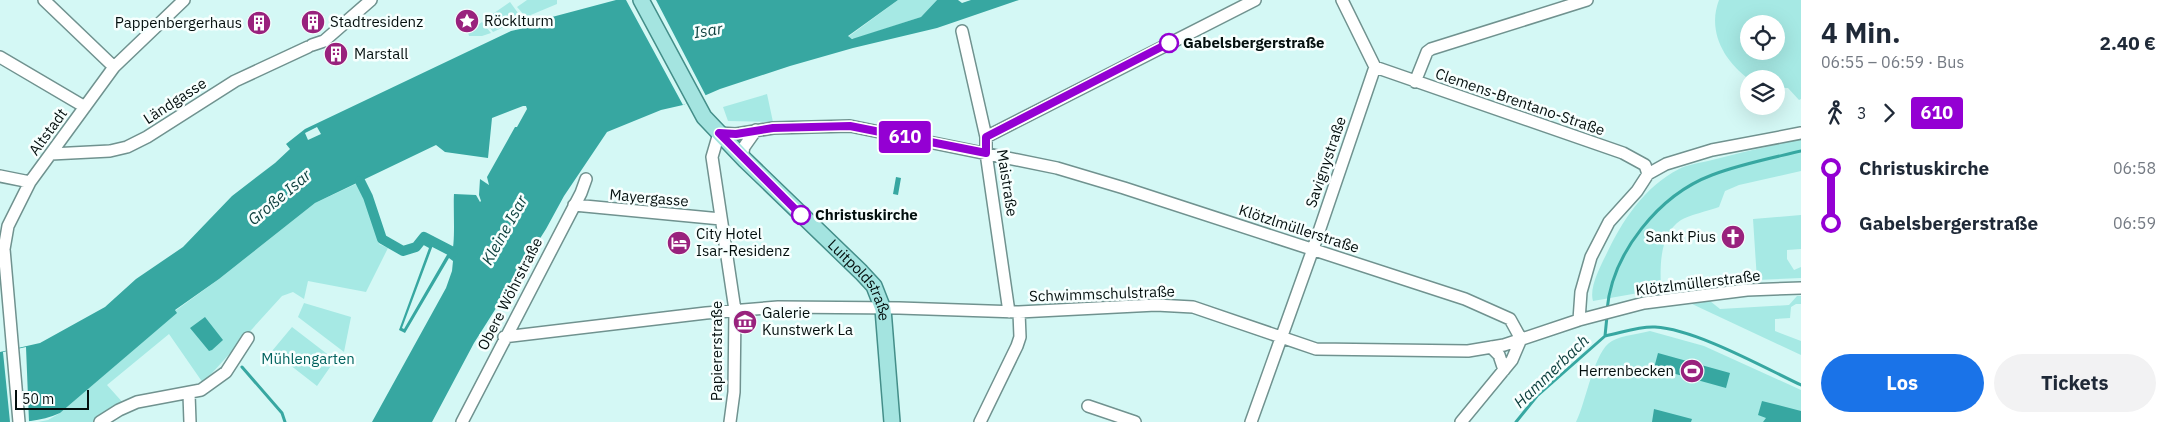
<!DOCTYPE html>
<html lang="de">
<meta charset="utf-8">
<style>
body{margin:0;font-family:"IBM Plex Sans",sans-serif;background:#f2f2f3;color:#1f2937;height:100vh;display:flex;flex-direction:column;font-size:19px;white-space:nowrap}
*{box-sizing:border-box;margin:0}
p{font-size:16px;color:#747a83}
.icon{flex:none;width:28px;height:28px;fill:none;stroke:currentColor;stroke-width:2;stroke-linecap:round;stroke-linejoin:round}
.map{position:relative;flex:1;overflow:hidden}
.sheet{display:flex;flex-direction:column;background:#fff;width:375px}
.sheet>*{flex:none}
.badge{padding:0 10px;border-radius:4px;font-size:18px;line-height:32px}
.tools{position:absolute;left:1740px;top:15px;display:grid;gap:10px}
.tools a{display:grid;place-items:center;width:45px;height:45px;border-radius:50%;background:#fff;box-shadow:0 5px 20px #0002;font-size:25px}
.scale{position:absolute;left:15px;bottom:12px;width:74px;box-sizing:border-box;padding-left:5px;border:2px solid #040f0e;border-top:0;font-size:14px;line-height:18px;white-space:nowrap;color:#040f0e;-webkit-text-stroke:4px #f7fffe;paint-order:stroke}
.map>.badge{position:absolute;translate:-50% -50%;box-shadow:0 0 0 2px #fff}
.legs{display:flex;align-items:center;gap:8px;height:55px;padding:0 20px;font-size:16px}
.legs p{margin-inline-start:auto}
.headline{display:flex;align-items:center;justify-content:space-between;height:85px;padding:0 20px}
h1{font-size:28px;font-weight:800;line-height:38px}
.primary-button{display:flex;gap:10px;margin-top:auto;padding:10px 20px}
.primary-button a{flex:1;height:58px;border-radius:30px;background:#1a73e8;color:#fff;font-size:20px;font-weight:800;line-height:58px;text-align:center}
.primary-button a+a{background:#f2f2f3;color:#1f2937}
ul{padding:0 20px;list-style:none}
li{display:flex;align-items:center;gap:18px;height:55px;font-size:19px}
li i{display:grid;place-items:center;width:8px;height:100%;margin:0 6px;background:currentColor}
li i::after{content:'';width:12px;height:12px;margin:-6px;border:4px solid;border-radius:50%;background:#fff}
li p{margin-inline-start:auto}
li:first-child i{background:linear-gradient(#0000 50%,currentColor 0)}
li:last-child i{background:linear-gradient(currentColor 50%,#0000 0)}
main{display:flex;flex:1;min-height:0}
.map>svg:first-child{display:block}
.green{fill:#a6e9e4;fill-rule:evenodd}
.water{fill:#37a7a1}
.pier{fill:#d4f8f5}
.lines{fill:none;stroke-linecap:round;stroke-linejoin:round}
.stream{stroke:#37a7a1;stroke-width:3}
.canal{stroke:#37a7a1;stroke-width:10}
.minor-casing{stroke:#70928f;stroke-width:14}
.major-casing{stroke:#448e89;stroke-width:18}
.minor{stroke:#fff;stroke-width:11}
.major{stroke:#a4e4e0;stroke-width:15}
.line-1-casing{stroke:#fff;stroke-width:11}
.line-1{stroke:#9400d3;stroke-width:8}
.stop-1-dot{fill:#fff;stroke:#9400d3;stroke-width:2.5}
.labels{text-anchor:middle;stroke-width:5;stroke-linejoin:round;paint-order:stroke}
.poi-label{font-size:15px;fill:#040f0e;stroke:#f7fffe;text-anchor:start}
.stop-label{font-size:15px;font-weight:bold;fill:#040f0e;stroke:#f7fffe;text-anchor:start}
.street-label{font-size:15px;fill:#040f0e;stroke:#f7fffe}
.park-label{font-size:15px;fill:#03635f;stroke:#f7fffe}
.water-label{font-size:16px;font-style:italic;fill:#0b3e3c;stroke:#f7fffe}
</style>
<main>
<div class="map">
<svg width="1801" height="422" viewBox="0 0 1801 422">
<rect width="100%" height="100%" fill="#d4f8f5"/>
<!-- green -->
<path class="green" d="M527 0H557V4L526 17 517 7Z
M898 0H937L921 17 854 39 848 37Z
M1719 0H1801V99L1799 100 1788 88H1776V79H1749C1724 61 1707 31 1719 0ZM1749 24H1776V51H1749Z
M510 2 518 13 515 16 517 21 493 32 484 20Z
M482 22 491 33 482 36H469L468 32Z
M767 94 773 122 728 121 723 107Z
M1801 139V171L1739 185 1725 191 1719 207C1708 211 1689 215 1681 220 1659 234 1660 267 1661 289L1593 301C1589 288 1600 267 1606 255 1622 221 1644 187 1679 169 1687 165 1699 163 1708 161 1739 153 1770 146 1801 139Z
M358 183 369 205 379 244 388 248 366 292 308 281 304 299 293 292 282 296 203 383 169 334 107 385 125 405 103 414 93 422H38L48 420 60 413 176 313 175 311 219 279 315 203Z
M1801 215V249L1787 250V259L1794 270 1801 267V258V278L1757 280 1753 219Z
M1797 296H1801V304H1796L1791 307 1790 318 1775 319V331L1801 341V355L1692 304 1710 301 1720 309 1789 305Z
M304 303 351 317 344 352 298 317Z
M292 327 335 360 317 386 272 351Z
M1650 331 1704 346 1801 390V422H1576C1586 403 1594 350 1612 341 1623 335 1639 334 1650 331Z"/>
<!-- water -->
<path class="water" d="M616 0H898L848 36 852 39 921 17 937 0H958L962 3 971 0H1019L937 28 853 48 790 66 720 89 683 105 661 110 607 132 564 196 546 229 474 343 432 422H372L446 288 452 271 453 261 449 258 405 333 399 330 429 248 420 243 421 239 433 245 402 328 404 329 448 253 451 255C456 246 453 208 454 194L476 195 480 202 481 201 479 195 480 179 489 185 487 177 515 127H517L527 109 526 106H523L492 118 488 158 445 152 436 145 315 203 219 279 175 310 177 313 60 413C40 422 22 422 0 422V352L40 343 105 307 136 279 183 247 232 196 275 163 290 149 286 144 305 129 511 31 538 25 537 21Z
M896 177 901 178 898 195 893 194Z
M205 317 223 340 212 350 209 351 190 328Z
M1658 353 1730 373 1726 388 1654 368Z
M1762 401 1801 411V422H1763L1766 418 1758 415Z
M1654 409 1692 419 1691 422H1652Z"/>
<!-- pier -->
<path class="pier" d="M626 0H656L706 96 683 105Z
M317 127 321 134 308 140 305 133Z
M26 347 29 422H10L3 352Z"/>
<g class="lines">
<!-- stream -->
<path class="stream" d="M1607 310C1612 253 1659 195 1712 175 1741 164 1772 158 1801 151
M1605 336C1621 333 1639 326 1655 327 1695 329 1763 367 1801 385
M242 367 282 413 285 422
M1516 422 1537 396 1605 336 1607 316"/>
<!-- canal -->
<path class="canal" d="M360 181 368 197 382 239 403 251 416 247 424 237 453 252"/>
<!-- minor casing -->
<g class="minor-casing">
<path id="minor" d="M44 0 114 67
M962 31 986 137V153L1009 312
M312 45 324 41 371 0
M0 57 85 107
M1375 67 1623 153 1645 165 1648 174
M1415 82 1427 52 1431 49 1587 0
M986 137 1255 0
M51 154 110 151 127 147 147 137 235 81 308 47
M742 157 744 147 756 130
M0 176 30 182
M574 205 721 219
M1579 320 1581 292 1591 257 1609 222 1637 191 1648 174 1666 164 1712 150 1801 133
M504 337 706 313 778 307 899 308 1019 312 1156 305 1193 307 1316 349 1468 351 1504 345 1579 320 1644 303 1747 290 1801 288
M1491 347 1499 355 1504 370
M189 394 190 422
M1088 406 1135 422
M19 422 4 249 8 226 30 182 114 67 184 0
M100 422 119 410 137 402 201 390 226 372 248 338
M462 422 581 193 586 179
M730 422 734 392 735 310 712 157 719 133 736 134 773 128 850 126 1057 168 1124 188 1465 299 1510 319 1521 339
M980 422 1017 346 1020 337 1019 312
M1251 422 1313 249 1375 67 1342 0
M1461 422 1512 360 1521 339"/>
</g>
<!-- major casing -->
<g class="major-casing">
<g id="major">
<path id="s1" d="M641 0 704 117 745 160 861 272 874 286 883 309 892 422"/>
</g>
</g>
<!-- minor -->
<use href="#minor" class="minor"/>
<!-- major -->
<use href="#major" class="major"/>
</g>
<g class="lines">
<!-- line-1 casing -->
<g class="line-1-casing">
<path id="line-1" d="M801 215 719 133 736 134 773 128 850 126 986 153V137L1169 43"/>
</g>
<!-- line-1 -->
<use href="#line-1" class="line-1"/>
</g>
<!-- icons -->
<defs>
<g id="sight-disc" transform="scale(1.25)"><circle r="9.5" fill="#99227d" stroke="#f7fffe"/><path d="M0-6L1.8-2.2L6-1.7L2.9 1.2L3.7 5.4L0 3.3L-3.7 5.4L-2.9 1.2L-6-1.7L-1.8-2.2Z" fill="#fff"/></g>
<g id="building-disc" transform="scale(1.25)"><circle r="9.5" fill="#99227d" stroke="#f7fffe"/><path d="M-4-6H4V6H1V3H-1V6H-4ZM-2.5-4.3h1.7v1.8h-1.7ZM.8-4.3h1.7v1.8H.8ZM-2.5-1h1.7V.8h-1.7ZM.8-1h1.7V.8H.8Z" fill="#fff"/></g>
<g id="church-disc" transform="scale(1.25)"><circle r="9.5" fill="#99227d" stroke="#f7fffe"/><path d="M-1.2-6h2.4v3.5h3.3v2.4h-3.3V6h-2.4V-.1h-3.3v-2.4h3.3Z" fill="#fff"/></g>
<g id="hotel-disc" transform="scale(1.25)"><circle r="9.5" fill="#99227d" stroke="#f7fffe"/><path d="M-6-4.5h1.5V1H6V5H4.5V3h-9V5H-6ZM-4 0a1.8 1.8 0 1 1 3.6 0ZM.5 0V-2.5h3Q6-2.5 6 0Z" fill="#fff"/></g>
<g id="museum-disc" transform="scale(1.25)"><circle r="9.5" fill="#99227d" stroke="#f7fffe"/><path d="M0-6L6-3V-2H-6V-3ZM-5-1h2V3h-2ZM-1-1h2V3h-2ZM3-1h2V3H3ZM-6 4H6V6H-6Z" fill="#fff"/></g>
<g id="stadium-disc" transform="scale(1.25)"><circle r="9.5" fill="#99227d" stroke="#f7fffe"/><path d="M0-5a6.5 5 0 1 0 0 10a6.5 5 0 1 0 0-10ZM-3.5-1.8h7v3.6h-7Z" fill="#fff"/></g>
</defs>
<g fill-rule="evenodd">
<use href="#sight-disc" x="467" y="21"/>
<use href="#building-disc" x="313" y="22"/>
<use href="#building-disc" x="259" y="23"/>
<use href="#building-disc" x="336" y="54"/>
<use href="#church-disc" x="1733" y="237"/>
<use href="#hotel-disc" x="679" y="243"/>
<use href="#museum-disc" x="745" y="322"/>
<use href="#stadium-disc" x="1692" y="371"/>
</g>
<!-- markers -->
<g class="stop-1-dot">
<circle cx="1169" cy="43" r="9"/>
<circle cx="801" cy="215" r="9"/>
</g>
<g class="labels">
<!-- poi labels -->
<g class="poi-label">
<text x="484" y="26">Röcklturm</text>
<text x="330" y="27">Stadtresidenz</text>
<text x="242" y="28" text-anchor="end">Pappenbergerhaus</text>
<text x="354" y="59">Marstall</text>
<text x="696" y="239">City Hotel<tspan x="696" dy="17">Isar-Residenz</tspan></text>
<text x="1716" y="242" text-anchor="end">Sankt Pius</text>
<text x="762" y="318">Galerie<tspan x="762" dy="17">Kunstwerk La</tspan></text>
<text x="1674" y="376" text-anchor="end">Herrenbecken</text>
</g>
<!-- stop labels -->
<g class="stop-label">
<text x="1183" y="48">Gabelsbergerstraße</text>
<text x="815" y="220">Christuskirche</text>
</g>
<!-- street labels -->
<g class="street-label">
<text transform="translate(175 101) rotate(-33)" y="5">Ländgasse</text>
<text transform="translate(1520 102) rotate(19)" y="5">Clemens-Brentano-Straße</text>
<text transform="translate(48 132) rotate(-54)" y="5">Altstadt</text>
<text transform="translate(1326 162) rotate(-71)" y="5">Savignystraße</text>
<text transform="translate(1007 183) rotate(81)" y="5">Maistraße</text>
<text transform="translate(649 198) rotate(5)" y="5">Mayergasse</text>
<text transform="translate(1299 229) rotate(18)" y="5">Klötzlmüllerstraße</text>
<text dy="5" stroke="none"><textPath href="#s1" startOffset="360">Luitpoldstraße</textPath></text>
<text transform="translate(1698 283) rotate(-7)" y="5">Klötzlmüllerstraße</text>
<text transform="translate(510 294) rotate(-63)" y="5">Obere Wöhrstraße</text>
<text transform="translate(1102 294) rotate(-2)" y="5">Schwimmschulstraße</text>
<text transform="translate(717 351) rotate(-90)" y="5">Papiererstraße</text>
</g>
<!-- park labels -->
<g class="park-label">
<text x="308" y="364">Mühlengarten</text>
</g>
<!-- water labels -->
<g class="water-label">
<text transform="translate(708 30) rotate(-9)" y="6">Isar</text>
<text transform="translate(279 197) rotate(-40)" y="6">Große Isar</text>
<text transform="translate(504 230) rotate(-61)" y="6">Kleine Isar</text>
<text transform="translate(1551 371) rotate(-44)" y="6">Hammerbach</text>
</g>
</g>
</svg>
<div class="tools">
<a><svg class="icon" aria-label="locate" viewBox="0 0 24 24"><circle cx="12" cy="12" r="6"/><path d="M12 2v4M12 18v4M2 12h4M18 12h4"/></svg></a>
<a><svg class="icon" aria-label="layers" viewBox="0 0 24 24"><path d="M12 4l9 5-9 5-9-5zM3 14l9 5 9-5"/></svg></a>
</div>
<div class="scale">50 m</div>
<b class="badge" style="left:905px;top:137px;background:#9400d3;color:#fff">610</b>
</div>
<section class="sheet">
<div class="headline"><div><h1>4 Min.</h1><p>06:55 – 06:59 · Bus</p></div><b>2.40 €</b></div>
<div class="legs"><svg class="icon" aria-label="walk" viewBox="0 0 24 24"><circle cx="13" cy="4" r="2"/><path d="M13 8l-2 6 4 7M11 14l-3 7M7 12l3-4h3l4 4"/></svg>3<svg class="icon" aria-label="forward" viewBox="0 0 24 24"><path d="M9 5l7 7-7 7"/></svg><b class="badge" style="background:#9400d3;color:#fff">610</b></div>
<ul>
<li><i style="color:#9400d3"></i><b>Christuskirche</b><p>06:58</p></li>
<li><i style="color:#9400d3"></i><b>Gabelsbergerstraße</b><p>06:59</p></li>
</ul>
<div class="primary-button"><a>Los</a><a>Tickets</a></div>
</section>
</main>
